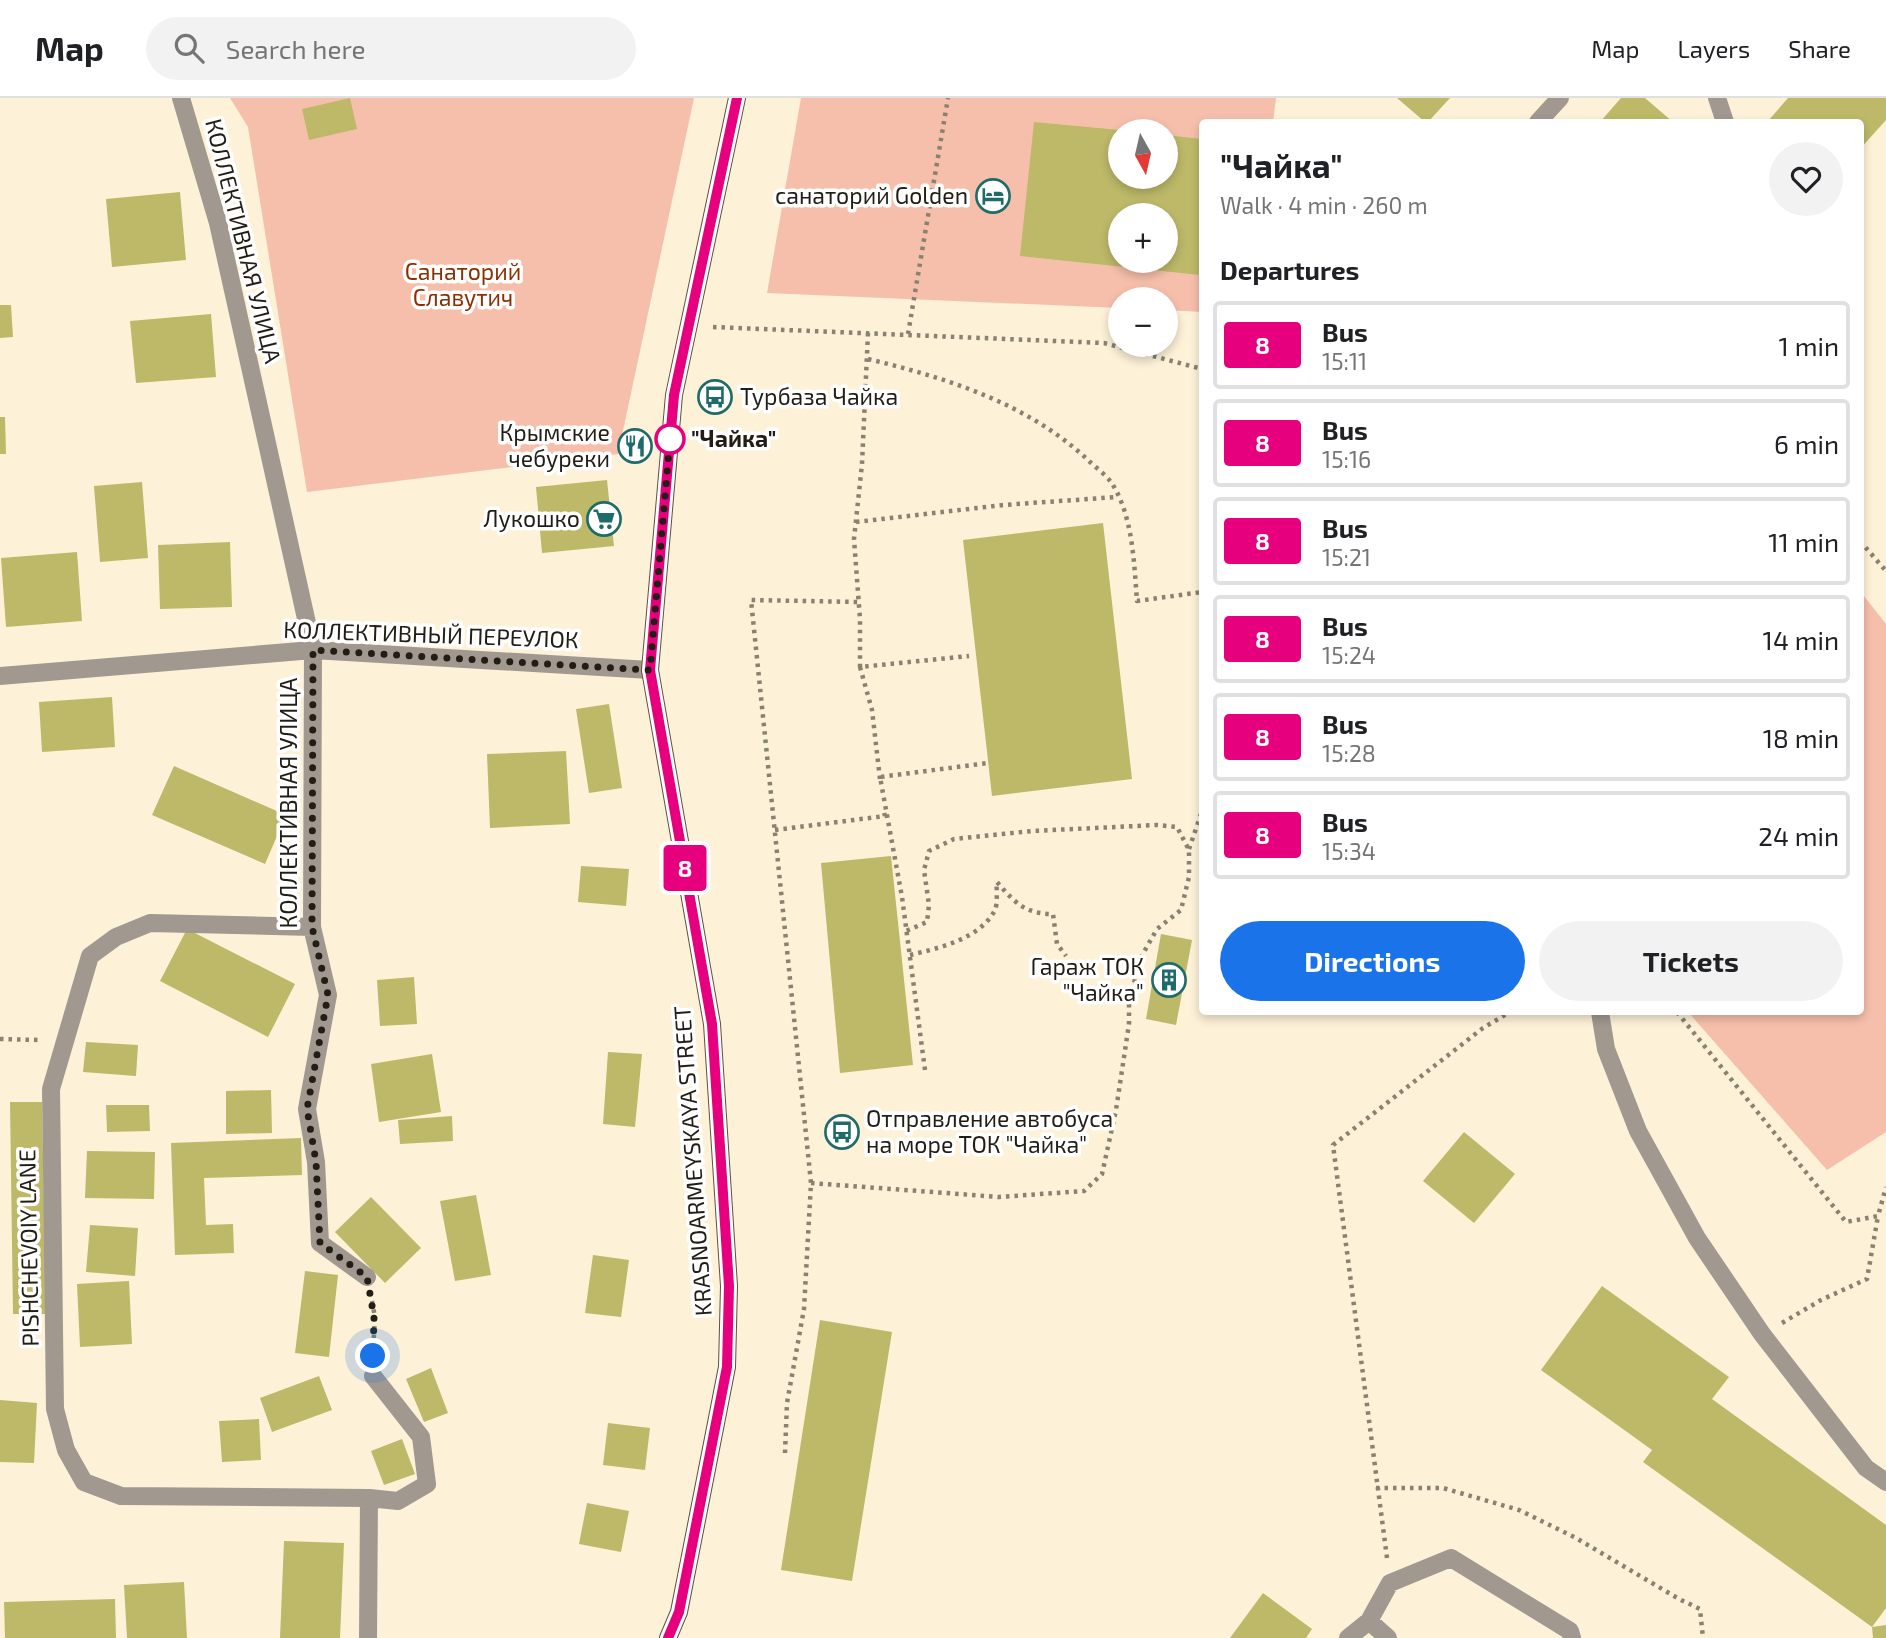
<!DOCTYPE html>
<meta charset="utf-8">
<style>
body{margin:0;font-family:"Exo 2",sans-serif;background:#f2f2f2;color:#202124;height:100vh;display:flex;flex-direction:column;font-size:26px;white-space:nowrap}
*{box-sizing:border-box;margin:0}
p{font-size:23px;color:#757577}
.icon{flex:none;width:38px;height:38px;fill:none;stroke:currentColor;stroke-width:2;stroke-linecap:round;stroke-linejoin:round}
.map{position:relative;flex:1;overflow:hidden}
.sheet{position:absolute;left:1199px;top:21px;width:665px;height:896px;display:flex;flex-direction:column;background:#fff;border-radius:7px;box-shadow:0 4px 10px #0003}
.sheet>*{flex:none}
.badge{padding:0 14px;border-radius:5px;font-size:24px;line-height:46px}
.needle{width:46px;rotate:172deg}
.controls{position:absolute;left:1108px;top:21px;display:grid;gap:14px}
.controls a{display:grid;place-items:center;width:70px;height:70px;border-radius:50%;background:#fff;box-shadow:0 4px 10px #0003;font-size:35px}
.you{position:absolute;width:35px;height:35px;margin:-18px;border:5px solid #fff;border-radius:50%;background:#1a73e8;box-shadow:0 0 0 10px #1a73e833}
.map>.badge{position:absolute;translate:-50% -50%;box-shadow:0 0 0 4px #fff}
h2{padding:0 21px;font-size:26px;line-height:63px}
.round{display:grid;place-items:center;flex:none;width:74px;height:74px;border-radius:37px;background:#f2f2f2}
.overview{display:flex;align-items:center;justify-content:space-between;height:119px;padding:0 21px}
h1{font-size:33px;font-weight:700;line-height:52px}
.action{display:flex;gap:14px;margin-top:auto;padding:14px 21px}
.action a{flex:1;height:80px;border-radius:42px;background:#1a73e8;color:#fff;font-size:28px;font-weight:700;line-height:80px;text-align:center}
.action a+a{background:#f2f2f2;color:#202124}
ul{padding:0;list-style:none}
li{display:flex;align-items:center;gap:21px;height:88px;margin:0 14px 10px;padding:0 7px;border:4px solid #e0e0e0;border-radius:7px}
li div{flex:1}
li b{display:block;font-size:26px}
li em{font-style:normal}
li .badge{min-width:77px;font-weight:700;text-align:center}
header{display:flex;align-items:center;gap:42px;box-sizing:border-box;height:98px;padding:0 35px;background:#fff;border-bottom:2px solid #e0e0e0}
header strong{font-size:33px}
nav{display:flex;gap:38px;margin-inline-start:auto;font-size:24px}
.search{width:490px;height:63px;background:#f2f2f2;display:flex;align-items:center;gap:18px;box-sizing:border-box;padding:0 24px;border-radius:38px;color:#757577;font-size:26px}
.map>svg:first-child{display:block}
.green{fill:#f6bfab;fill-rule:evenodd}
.building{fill:#bdb969;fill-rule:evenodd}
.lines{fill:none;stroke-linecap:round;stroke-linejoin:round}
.path{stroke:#898171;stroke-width:4.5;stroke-dasharray:3.5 5;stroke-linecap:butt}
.minor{stroke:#a19890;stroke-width:18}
.major{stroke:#5f4f41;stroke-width:18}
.line-casing{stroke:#fff;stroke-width:16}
.line{stroke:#e6007e;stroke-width:10}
.walk{stroke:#221e15;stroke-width:7;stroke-dasharray:0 12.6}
.stop-dot{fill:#fff;stroke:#e6007e;stroke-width:3.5}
.labels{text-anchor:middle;stroke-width:7;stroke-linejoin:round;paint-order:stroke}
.poi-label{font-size:23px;fill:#221e15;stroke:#fff;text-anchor:end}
.street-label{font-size:23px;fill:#221e15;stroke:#fff}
.park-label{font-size:23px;fill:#8a3002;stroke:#fff}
.stop-label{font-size:23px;font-weight:bold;fill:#221e15;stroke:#fff;text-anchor:start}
</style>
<header>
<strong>Map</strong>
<div class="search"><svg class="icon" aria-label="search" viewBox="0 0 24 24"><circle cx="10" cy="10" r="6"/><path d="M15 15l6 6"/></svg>Search here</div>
<nav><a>Map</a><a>Layers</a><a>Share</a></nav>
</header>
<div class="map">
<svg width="1886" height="1540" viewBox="0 0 1886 1540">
<rect width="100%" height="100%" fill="#fdf1d8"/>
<!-- green -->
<path class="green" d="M230 0H694L618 356 307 394 248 29Z
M801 0H1276L1273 24H1202V214L1166 212V201H1120V210L767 195ZM1120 33H1166V79H1120ZM1120 117H1166V163H1120Z
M1860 493 1886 526V1034L1827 1072 1688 914H1860Z"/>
<!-- building -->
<path class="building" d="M350 0 357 31 309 42 302 11Z
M1397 0H1450L1428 24H1425Z
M1621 0H1645L1673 24H1600Z
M1788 0H1886V22L1860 51V24H1770L1768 23Z
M1034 24 1120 32V79H1166V37L1202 41V152L1200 177 1020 158ZM1120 117H1166V163H1120Z
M180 94 186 162 112 169 106 101Z
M0 207H11L13 239 0 240Z
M211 216 216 279 136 285 130 223Z
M0 319H5L6 356H0Z
M607 382 614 448 542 455 536 389Z
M142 384 148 460 100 464 94 388Z
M1103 425 1132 681 992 698 963 442Z
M230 444 232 509 160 511 158 447Z
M77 454 82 523 6 529 1 460Z
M112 599 115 649 42 654 39 604Z
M609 606 622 690 589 695 576 611Z
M566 653 570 726 490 730 487 656Z
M174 668 286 717 265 766 152 717Z
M891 758 913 967 840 975 821 765Z
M581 768 629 771 626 808 578 804Z
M187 831 295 886 268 939 160 883Z
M1161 836 1192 842 1176 927 1146 921Z
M414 879 417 926 380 928 377 882Z
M86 944 138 947 136 978 83 974Z
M608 954 642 956 635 1029 603 1026Z
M432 956 441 1014 379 1024 371 966Z
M271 992 272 1035 226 1036V993Z
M10 1004H42L46 1216H13Z
M106 1007H149L150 1033 107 1034Z
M452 1018 453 1043 400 1046 398 1022Z
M1464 1034 1515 1076 1474 1125 1423 1083Z
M301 1040 302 1077 204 1080 206 1127 233 1126 234 1155 175 1157 171 1045Z
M87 1053 155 1054 154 1101 85 1100Z
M476 1097 491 1177 455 1183 440 1103Z
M371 1099 421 1150 385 1185 335 1134Z
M90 1127 138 1130 135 1178 86 1174Z
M593 1157 629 1162 621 1219 585 1215Z
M305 1173 338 1177 329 1259 295 1255Z
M129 1183 132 1246 80 1249 77 1186Z
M1602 1188 1729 1279 1712 1301 1886 1427V1510L1872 1529 1886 1527V1540H1873L1872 1529 1643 1364 1652 1352 1541 1272Z
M820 1222 892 1234 852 1483 781 1472Z
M431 1270 448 1315 424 1324 406 1281Z
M319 1278 332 1312 272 1334 260 1300Z
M0 1302 37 1305 34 1365 0 1364Z
M259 1321 261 1362 222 1364 219 1323Z
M608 1325 650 1330 645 1372 603 1367Z
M402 1341 415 1376 384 1387 371 1353Z
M587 1405 629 1413 621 1454 579 1446Z
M284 1443 344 1445 340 1540H280Z
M184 1484 187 1540H127L124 1487Z
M1263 1495 1312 1531 1306 1540H1230Z
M115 1501 116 1540H5L4 1504Z"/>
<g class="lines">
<!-- path -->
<path class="path" d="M713 229 1104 245 1202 271
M868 235 862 366 854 441 860 521V569L969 558
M908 236 948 0
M868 261C947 280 1027 305 1088 362 1095 369 1105 376 1111 384 1133 417 1134 465 1137 503L1202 494
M856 424 1003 407 1117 399
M1860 443 1886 473
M860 569 872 612 880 681
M775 732 885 718 884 714
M1189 751 1202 713
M910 857C939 850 980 841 995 812 998 805 996 792 997 784 1014 804 1025 816 1053 816L1057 846 1066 858
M1677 914 1846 1124 1878 1118 1886 1089
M0 941 40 942
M925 972 902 799 880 679 988 665
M811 1085 999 1099 1084 1093 1102 1076 1116 1012 1129 926V903L1141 859 1157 831 1181 812 1189 779V752L1177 729 1157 727 1032 733 954 741 929 753 924 772 929 807 927 824 906 833
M372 1203 375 1219 373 1254
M1782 1225 1821 1202 1867 1181 1878 1118
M785 1355 787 1305 804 1211 811 1085 751 502 859 504
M1376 1390H1443L1519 1412 1576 1440 1679 1501 1700 1511 1703 1540
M1387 1460 1333 1047 1483 930 1510 914"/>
<!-- minor -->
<path class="minor" d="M181 0 218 125 313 552 312 829 328 897 307 1011 316 1064 320 1145 367 1179
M1717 0 1725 24
M1538 24 1560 0
M0 578 313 552 650 572
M312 829 150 825 116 839 90 858 51 991 55 1311 66 1352 84 1384 121 1398 369 1400 398 1403 427 1386 421 1339 373 1278
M1600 914 1606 951 1638 1033 1697 1140 1762 1236 1866 1370 1886 1384
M1369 1523 1388 1540
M368 1540 369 1400
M1348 1540 1369 1523 1390 1485 1451 1460 1570 1533 1572 1540"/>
<!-- major -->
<path class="major" d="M668 1540 679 1514 727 1269 729 1188 712 926 650 572 674 297 737 0"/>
</g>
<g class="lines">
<!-- line casing -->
<g class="line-casing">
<path id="line" d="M668 1540 679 1514 727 1269 729 1188 712 926 650 572 674 297 737 0"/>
</g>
<!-- line -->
<use href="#line" class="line"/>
<!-- walk -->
<path class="walk" d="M373 1258 374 1219 367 1179 320 1145 316 1064 307 1011 328 897 312 829 313 552 650 572 670 341"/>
</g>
<!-- icons -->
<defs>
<g id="hotel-ring" transform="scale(1.75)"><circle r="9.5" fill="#fff" stroke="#1f6b69" stroke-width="1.5"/><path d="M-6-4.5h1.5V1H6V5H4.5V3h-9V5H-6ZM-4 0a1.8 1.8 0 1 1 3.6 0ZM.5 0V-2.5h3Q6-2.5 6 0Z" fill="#1f6b69"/></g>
<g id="bus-ring" transform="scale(1.75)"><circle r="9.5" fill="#fff" stroke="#1f6b69" stroke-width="1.5"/><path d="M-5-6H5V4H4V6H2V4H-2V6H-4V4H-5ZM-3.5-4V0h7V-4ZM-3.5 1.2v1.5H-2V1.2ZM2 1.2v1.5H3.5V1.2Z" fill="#1f6b69"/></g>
<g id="restaurant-ring" transform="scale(1.75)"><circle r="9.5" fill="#fff" stroke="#1f6b69" stroke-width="1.5"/><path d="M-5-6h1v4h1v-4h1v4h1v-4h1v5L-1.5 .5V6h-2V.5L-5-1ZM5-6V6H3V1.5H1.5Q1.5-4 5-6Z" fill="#1f6b69"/></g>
<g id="supermarket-ring" transform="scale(1.75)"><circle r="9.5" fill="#fff" stroke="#1f6b69" stroke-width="1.5"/><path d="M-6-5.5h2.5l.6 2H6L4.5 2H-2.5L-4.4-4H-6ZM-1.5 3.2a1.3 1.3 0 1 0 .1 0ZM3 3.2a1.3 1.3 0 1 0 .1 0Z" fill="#1f6b69"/></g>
<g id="building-ring" transform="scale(1.75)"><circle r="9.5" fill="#fff" stroke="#1f6b69" stroke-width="1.5"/><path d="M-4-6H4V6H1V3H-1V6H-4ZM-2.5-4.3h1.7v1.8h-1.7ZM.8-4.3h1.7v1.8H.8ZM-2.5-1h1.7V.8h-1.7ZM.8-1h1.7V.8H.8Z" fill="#1f6b69"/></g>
</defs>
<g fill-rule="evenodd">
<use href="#hotel-ring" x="993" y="98"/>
<use href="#bus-ring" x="715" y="299"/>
<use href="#restaurant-ring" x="635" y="348"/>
<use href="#supermarket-ring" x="604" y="421"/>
<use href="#building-ring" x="1169" y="882"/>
<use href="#bus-ring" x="842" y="1034"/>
</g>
<!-- markers -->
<circle class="stop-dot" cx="670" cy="341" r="14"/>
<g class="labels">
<!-- poi labels -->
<g class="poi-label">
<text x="968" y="106">санаторий Golden</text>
<text x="740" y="307" text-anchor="start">Турбаза Чайка</text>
<text x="610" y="343">Крымские<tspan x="610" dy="26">чебуреки</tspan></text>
<text x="580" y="429">Лукошко</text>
<text x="1144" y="877">Гараж ТОК<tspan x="1144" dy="26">"Чайка"</tspan></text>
<text x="866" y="1029" text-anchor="start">Отправление автобуса<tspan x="866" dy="26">на море ТОК "Чайка"</tspan></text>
</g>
<!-- street labels -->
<g class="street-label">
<text transform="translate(243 143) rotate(76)" y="8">КОЛЛЕКТИВНАЯ УЛИЦА</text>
<text transform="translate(431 537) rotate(2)" y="8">КОЛЛЕКТИВНЫЙ ПЕРЕУЛОК</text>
<text transform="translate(289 705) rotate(-90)" y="8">КОЛЛЕКТИВНАЯ УЛИЦА</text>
<text transform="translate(693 1063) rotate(-94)" y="8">KRASNOARMEYSKAYA STREET</text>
<text transform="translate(29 1150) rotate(-91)" y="8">PISHCHEVOIY LANE</text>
</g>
<!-- park labels -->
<g class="park-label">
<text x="463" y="182">Санаторий<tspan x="463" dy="26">Славутич</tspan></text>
</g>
<!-- stop labels -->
<g class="stop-label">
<text x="691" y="349">"Чайка"</text>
</g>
</g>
</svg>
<div class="controls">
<a><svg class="needle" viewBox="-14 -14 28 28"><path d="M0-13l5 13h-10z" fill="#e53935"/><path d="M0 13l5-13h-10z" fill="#757577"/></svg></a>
<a>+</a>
<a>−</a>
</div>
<div class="you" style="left:373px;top:1258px"></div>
<b class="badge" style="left:685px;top:770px;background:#e6007e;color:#fff">8</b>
<section class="sheet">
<div class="overview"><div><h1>&quot;Чайка&quot;</h1><p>Walk · 4 min · 260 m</p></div><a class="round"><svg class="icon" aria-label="heart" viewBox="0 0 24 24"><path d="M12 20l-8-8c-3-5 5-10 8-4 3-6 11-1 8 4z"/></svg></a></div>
<h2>Departures</h2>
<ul>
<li><span class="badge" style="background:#e6007e;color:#fff">8</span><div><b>Bus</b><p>15:11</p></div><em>1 min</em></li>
<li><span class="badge" style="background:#e6007e;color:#fff">8</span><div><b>Bus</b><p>15:16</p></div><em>6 min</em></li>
<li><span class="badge" style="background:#e6007e;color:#fff">8</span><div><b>Bus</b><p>15:21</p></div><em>11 min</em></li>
<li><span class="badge" style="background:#e6007e;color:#fff">8</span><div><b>Bus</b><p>15:24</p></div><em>14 min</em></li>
<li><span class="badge" style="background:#e6007e;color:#fff">8</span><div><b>Bus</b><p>15:28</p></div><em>18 min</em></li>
<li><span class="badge" style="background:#e6007e;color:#fff">8</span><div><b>Bus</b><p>15:34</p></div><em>24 min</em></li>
</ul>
<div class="action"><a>Directions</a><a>Tickets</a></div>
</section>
</div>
